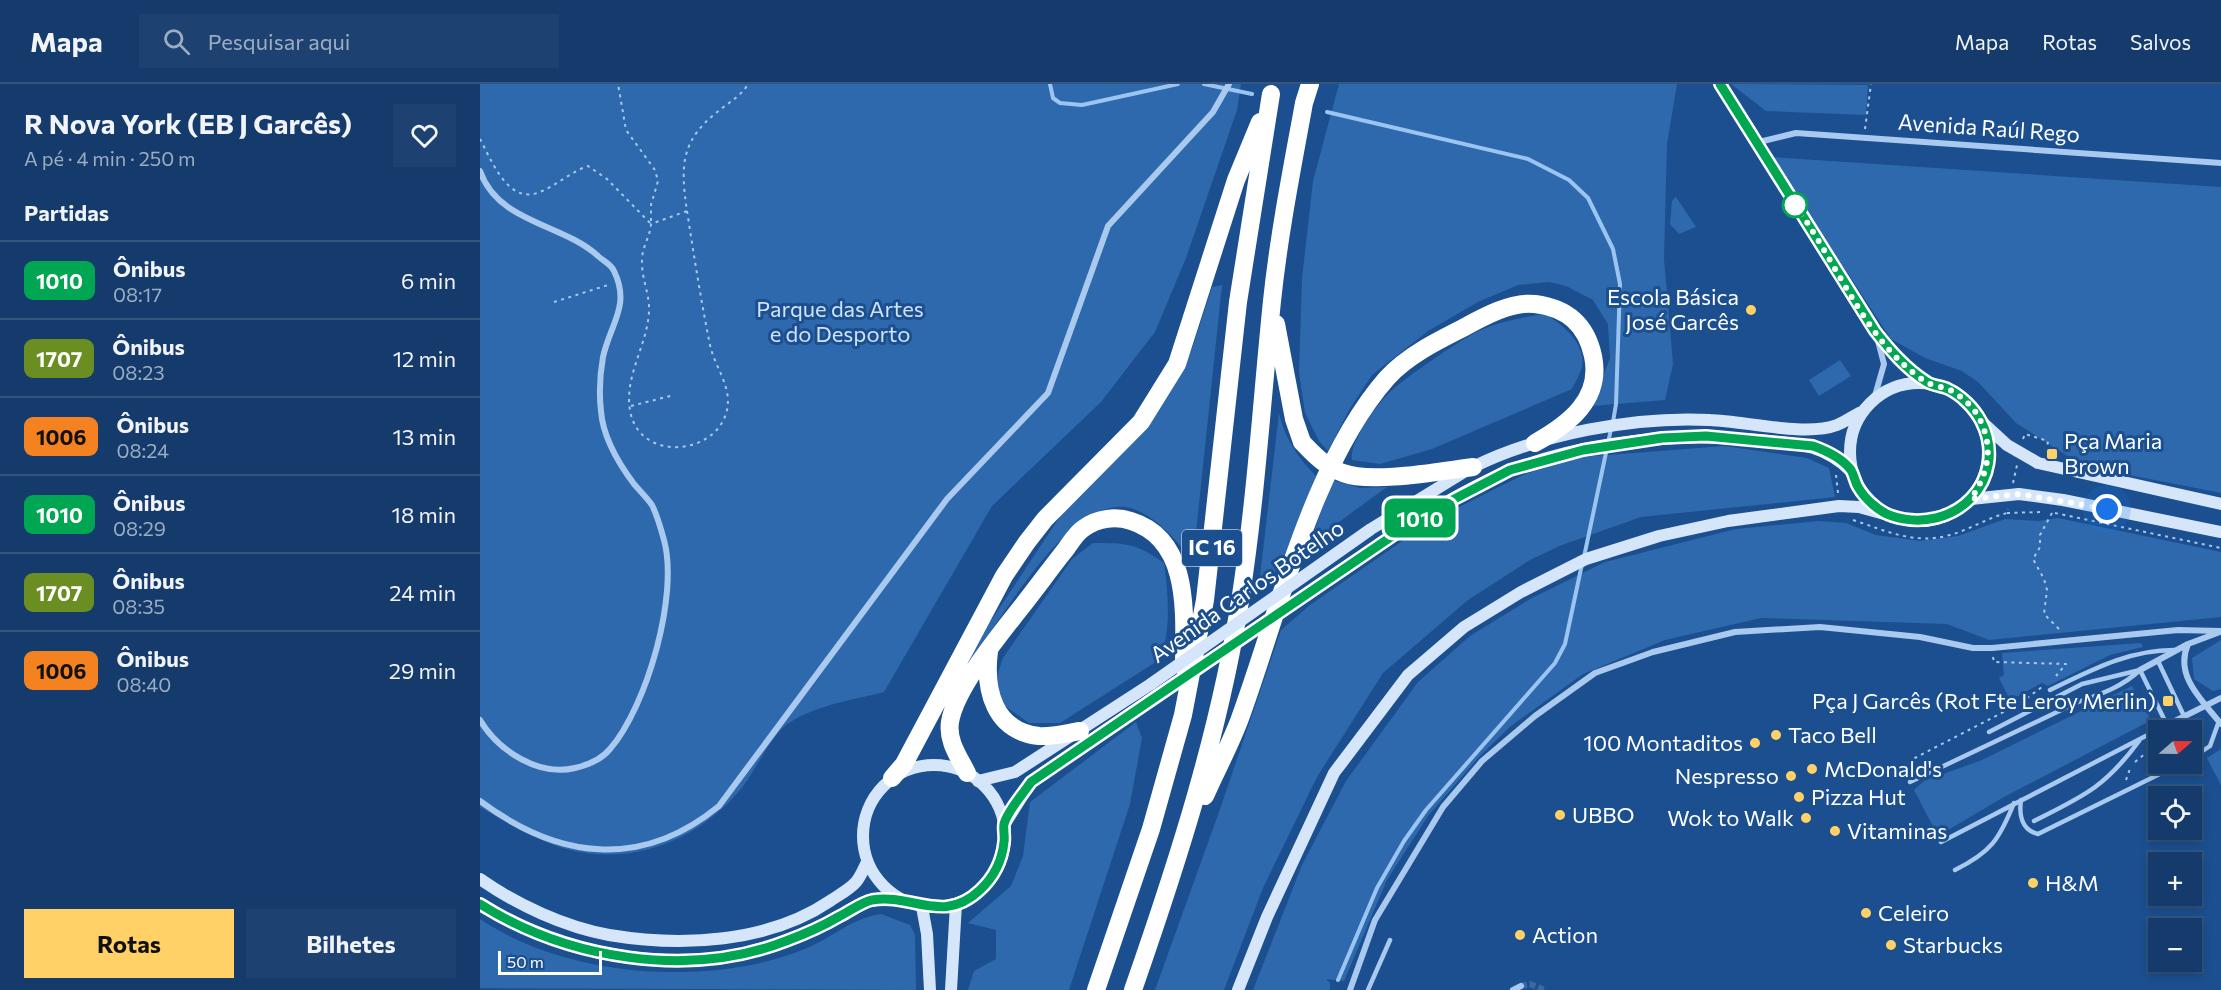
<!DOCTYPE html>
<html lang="pt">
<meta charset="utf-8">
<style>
body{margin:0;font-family:Commissioner,sans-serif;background:#1d4271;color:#f1f3f6;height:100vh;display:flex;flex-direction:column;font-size:22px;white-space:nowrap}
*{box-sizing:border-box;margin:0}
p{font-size:20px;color:#9dadc1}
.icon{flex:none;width:33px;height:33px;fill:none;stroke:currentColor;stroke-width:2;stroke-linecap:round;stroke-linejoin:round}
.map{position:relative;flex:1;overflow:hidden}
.details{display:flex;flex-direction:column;background:#143b6b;width:480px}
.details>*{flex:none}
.badge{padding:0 12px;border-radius:9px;font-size:21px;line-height:39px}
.needle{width:39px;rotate:70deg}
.buttons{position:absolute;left:1668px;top:636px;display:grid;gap:12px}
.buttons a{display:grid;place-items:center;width:54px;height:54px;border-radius:0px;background:#143b6b;box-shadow:0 3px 9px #0003,0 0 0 2px #33557e;font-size:30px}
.scale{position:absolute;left:18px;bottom:15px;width:104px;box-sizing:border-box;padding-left:6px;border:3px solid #fff;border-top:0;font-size:16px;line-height:21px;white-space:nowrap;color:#fff;-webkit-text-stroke:4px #1b4f8f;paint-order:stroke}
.you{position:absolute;width:30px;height:30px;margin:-15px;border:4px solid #fff;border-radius:50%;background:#1a73e8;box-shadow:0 0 0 9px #1a73e833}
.map>.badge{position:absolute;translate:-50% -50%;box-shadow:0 0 0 3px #fff}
h2{padding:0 24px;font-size:22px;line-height:54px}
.round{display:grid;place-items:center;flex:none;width:63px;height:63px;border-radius:0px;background:#1d4271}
.head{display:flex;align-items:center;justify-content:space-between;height:102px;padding:0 24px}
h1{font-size:28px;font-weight:700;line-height:45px}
.action{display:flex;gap:12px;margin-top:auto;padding:12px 24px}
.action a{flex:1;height:69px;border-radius:0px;background:#ffd166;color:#111;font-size:24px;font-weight:700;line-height:69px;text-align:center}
.action a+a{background:#1d4271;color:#f1f3f6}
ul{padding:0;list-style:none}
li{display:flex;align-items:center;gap:18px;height:78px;padding:0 24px;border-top:2px solid #33557e}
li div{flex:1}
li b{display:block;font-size:22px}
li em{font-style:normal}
li .badge{min-width:66px;font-weight:700;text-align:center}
header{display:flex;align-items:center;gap:36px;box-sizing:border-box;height:84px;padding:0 30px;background:#143b6b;border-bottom:2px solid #33557e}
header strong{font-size:28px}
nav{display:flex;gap:33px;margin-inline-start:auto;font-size:21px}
.search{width:420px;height:54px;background:#1d4271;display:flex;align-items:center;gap:15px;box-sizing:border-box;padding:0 21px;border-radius:0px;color:#9dadc1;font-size:22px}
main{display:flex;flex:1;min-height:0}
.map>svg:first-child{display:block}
.green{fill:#2e69ad}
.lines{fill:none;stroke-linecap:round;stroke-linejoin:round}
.stream{stroke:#9cc4f0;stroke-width:4}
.street-tunnel{stroke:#3d69a0;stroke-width:6;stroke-dasharray:6 3;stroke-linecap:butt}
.path{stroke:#a9c9ee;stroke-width:2;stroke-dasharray:3 4.5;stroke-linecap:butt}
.lane{stroke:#a9c9ee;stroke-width:4.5}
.street{stroke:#a9c9ee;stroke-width:6}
.secondary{stroke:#d6e6fa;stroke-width:12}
.highway{stroke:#fff;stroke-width:18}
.secondary-bridge{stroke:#d6e6fa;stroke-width:12}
.highway-bridge{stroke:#fff;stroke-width:18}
.line-casing{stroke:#fff;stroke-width:14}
.line{stroke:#00a651;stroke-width:9}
.walk{stroke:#fff;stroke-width:6;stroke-dasharray:0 10.8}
.stop-dot{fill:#fff;stroke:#00a651;stroke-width:3}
.poi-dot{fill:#ffd166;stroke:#1b4f8f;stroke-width:2}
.labels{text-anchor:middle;stroke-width:6;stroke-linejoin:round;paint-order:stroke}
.shield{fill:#1b4f8f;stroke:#bbcadd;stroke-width:1.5}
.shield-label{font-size:21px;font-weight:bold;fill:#fff}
.street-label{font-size:22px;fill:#fff;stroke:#1b4f8f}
.poi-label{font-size:22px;fill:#fff;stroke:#1b4f8f;text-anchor:start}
.park-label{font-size:22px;fill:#cfe3fa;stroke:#1b4f8f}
</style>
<header>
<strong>Mapa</strong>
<div class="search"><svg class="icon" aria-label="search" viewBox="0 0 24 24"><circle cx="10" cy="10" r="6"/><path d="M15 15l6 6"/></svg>Pesquisar aqui</div>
<nav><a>Mapa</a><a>Rotas</a><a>Salvos</a></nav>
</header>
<main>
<section class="details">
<div class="head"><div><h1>R Nova York (EB J Garcês)</h1><p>A pé · 4 min · 250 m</p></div><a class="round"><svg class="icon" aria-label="heart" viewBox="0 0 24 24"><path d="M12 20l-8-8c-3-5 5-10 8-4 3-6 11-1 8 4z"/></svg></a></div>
<h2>Partidas</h2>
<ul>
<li><span class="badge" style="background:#00a651;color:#fff">1010</span><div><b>Ônibus</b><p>08:17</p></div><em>6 min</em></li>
<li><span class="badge" style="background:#6b8e23;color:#fff">1707</span><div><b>Ônibus</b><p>08:23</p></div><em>12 min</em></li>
<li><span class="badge" style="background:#f58220;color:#111">1006</span><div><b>Ônibus</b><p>08:24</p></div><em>13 min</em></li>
<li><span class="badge" style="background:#00a651;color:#fff">1010</span><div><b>Ônibus</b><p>08:29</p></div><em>18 min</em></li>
<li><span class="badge" style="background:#6b8e23;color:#fff">1707</span><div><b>Ônibus</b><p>08:35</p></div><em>24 min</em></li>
<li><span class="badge" style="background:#f58220;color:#111">1006</span><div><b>Ônibus</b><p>08:40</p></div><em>29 min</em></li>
</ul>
<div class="action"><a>Rotas</a><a>Bilhetes</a></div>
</section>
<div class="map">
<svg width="1741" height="906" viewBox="0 0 1741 906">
<rect width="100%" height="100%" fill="#1b4f8f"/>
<!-- green -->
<path class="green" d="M0 0H761L757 26 706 174 675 248 621 318 512 422 404 608C373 616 336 621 309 639 293 648 274 689 261 705 219 755 155 782 90 766 58 758 28 739 0 723Z
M859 0H1197L1187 60 1184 175 1193 280 1185 316 1112 322 1130 274 1128 240 1113 216 1086 202 1069 198 1038 201 998 218 948 247 892 291 869 326 848 367 839 357 825 329 819 288 822 194 833 97Z
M1251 0 1388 1 1386 31 1286 27Z
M1291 73 1741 103V409L1603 382 1536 339 1498 298 1482 287 1445 274 1411 255Z
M1196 113 1216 143 1199 150 1190 140 1192 117Z
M742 201 714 468 707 469C692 452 669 426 645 423 589 416 523 532 493 574L481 582 585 425 697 293 712 265 732 203Z
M1065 230C1083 241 1106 259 1102 283 1100 290 1095 299 1092 305L952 365 900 380 872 376C869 358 897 320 911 307 928 292 983 253 1003 245 1023 237 1044 233 1065 230Z
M1360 276 1371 292 1339 312 1329 296Z
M799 329C804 353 818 374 836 392L808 476 779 501Z
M1244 362 1327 374 1349 384 1355 413 1161 433 1082 461 1050 476 988 516 903 589 837 693 783 804 744 906H675L739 728 801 546 830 521 951 437 1045 390 1102 373Z
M852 396 880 404 907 403 830 459Z
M1578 434 1741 468V533L1509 556 1467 540 1281 534 1185 556 1103 590 1031 642 999 673 948 732 907 796 864 897 846 895 850 899V906H773L822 781 866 697 938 598 990 552 1050 515 1125 478 1256 445 1338 437 1366 439 1396 451 1440 457 1478 452 1525 435 1559 437Z
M613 459C645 459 657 459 684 479 688 506 692 551 679 576L580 639H549L522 620 515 598 523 574 592 475Z
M1741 556V605L1733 607 1714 595 1712 574Z
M1661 559 1663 563 1630 571 1568 602 1562 599 1530 616 1519 594 1524 591 1522 569Z
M1652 602 1669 632 1666 639 1524 713 1458 752 1434 706 1444 697 1502 676Z
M656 638 662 654 650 720 589 906H488L494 887 516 875V846L488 839 531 802 543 772 550 718Z
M1741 665V701L1727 674Z
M401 830 430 841 435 851 436 906 0 904V835C87 894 231 904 327 864 351 854 374 833 401 830Z"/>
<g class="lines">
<!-- stream -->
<path class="stream" d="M570 0 573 14 580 19 602 21 698 0
M724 0 772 10
M847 28 1048 75 1089 96 1108 114 1133 165 1140 200 1136 320 1133 338
M1104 473 1131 345
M858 896 897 804 924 757 946 726 1075 579 1085 560 1102 480"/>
<!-- street-tunnel -->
<path class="street-tunnel" d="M1041 902 1050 900 1065 906"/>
<!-- path -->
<path class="path" d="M1385 45 1391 0
M0 55C11 75 27 119 57 109 75 103 90 88 108 82L127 95 171 140V121L178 97 175 86 146 46 138 0
M207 127C214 172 221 217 230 261 235 284 252 302 247 326 237 371 163 378 151 331 142 295 167 263 169 228 170 211 162 196 162 179 161 164 170 154 171 140L207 127C200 80 201 55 241 25 251 17 262 11 268 0
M74 218 128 201
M151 322 194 311
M1543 355 1545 350 1568 357 1566 369
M1356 391 1358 409
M1533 399 1537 381
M1527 429 1563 428
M1572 429 1560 451V463L1553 475 1564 495 1567 506 1564 530 1581 547
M1575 429 1741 464
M1373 436C1407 447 1434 461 1470 451 1489 446 1507 434 1527 429L1528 425
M1513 573 1514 578 1586 580 1576 592
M1712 651 1720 656
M1655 678 1678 659
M1436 686 1431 676 1539 620 1562 603
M1646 696 1651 682"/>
<!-- lane -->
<path class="lane" d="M1678 577 1704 632
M1570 606C1611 586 1650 565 1697 566
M1509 648 1602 600 1660 586
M1712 674 1730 662 1739 637
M1430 698 1598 618C1621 610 1642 603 1660 586
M1541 716C1539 730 1541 746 1558 750L1700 680
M1554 737C1604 712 1625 703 1659 657
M1461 758 1687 641 1660 586
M1475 786C1511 768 1519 756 1534 719
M888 906 910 856"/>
<!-- street -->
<path class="street" d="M1240 0 1395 247 1419 276 1448 299
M1275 59 1316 49 1741 79
M0 87C18 139 82 139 118 172 123 177 131 180 134 187 151 222 130 240 123 273 120 290 119 310 121 327 123 354 139 380 154 400 160 407 167 414 172 421 177 431 181 445 184 456 199 511 167 622 130 665 121 676 108 681 95 684 58 693 18 666 0 636
M1394 315 1404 280 1397 253
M1708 560C1694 592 1722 616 1741 640
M1660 586 1708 560 1740 548
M1687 641 1741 614
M0 717C78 775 161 786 239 722L467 415 568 309 628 142 733 28 749 0
M870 906 895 836 963 723 1002 677 1055 632 1115 589 1173 568 1255 548 1340 543 1440 553 1493 564H1512L1698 546 1741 547
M1033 906 1041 902"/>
<!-- secondary -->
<path class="secondary" d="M1370 368a69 69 0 1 1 138 0a69 69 0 1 1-138 0Z
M1502 338 1527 361 1558 379 1741 420
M1278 356C1317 360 1341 359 1371 387
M993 383C1060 350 1155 332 1230 336 1264 337 1326 353 1357 341 1365 338 1373 332 1381 328
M1491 415 1539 410 1583 416 1741 448
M383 752a71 71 0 1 1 142 0a71 71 0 1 1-142 0Z
M498 697 535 688 671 600
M524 741 551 698 671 615
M0 795C37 821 85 843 129 851 202 863 288 859 350 817 359 811 370 805 376 798 381 792 384 784 387 778
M0 820C86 875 210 894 306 857 324 851 342 842 359 832 369 827 381 818 392 816 400 814 410 815 419 815
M442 823 447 850 450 906
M471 906 476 820
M758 906 787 833 854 689 928 591 984 543 1041 508 1106 475 1179 452 1248 437 1359 422 1379 423 1408 431"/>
<!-- highway -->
<path class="highway" d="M796 240 814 335 822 358
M509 567C504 606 514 647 559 652 571 653 587 649 600 647
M487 689C479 673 467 657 470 638 475 605 518 553 539 526 555 506 570 485 586 465 591 458 597 448 604 444 618 434 636 432 651 437 712 456 704 533 704 584
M412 694 424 680 524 492 547 458 565 435 661 338 697 280 756 96 780 38
M725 712C736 687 749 663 759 637 799 529 831 381 907 294 927 272 957 257 983 244 1003 233 1032 217 1055 220 1087 224 1106 240 1113 272 1122 315 1089 340 1055 359
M616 906 671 745 703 631 725 516 758 218 791 10
M653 906C698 777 740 647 761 511 776 413 782 315 792 217 799 150 812 85 824 19L830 0"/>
<!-- secondary-bridge -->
<path class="secondary-bridge" d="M671 600 891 445 984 388
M671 615 927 442C960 422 995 400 1031 386 1110 356 1196 349 1278 356"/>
<!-- highway-bridge -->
<path class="highway-bridge" d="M822 358C834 371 846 383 863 389 891 400 961 387 993 383"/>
</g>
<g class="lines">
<!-- line casing -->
<g class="line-casing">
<path id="line" d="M0 820C87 875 208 895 306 857 325 850 343 842 360 832 370 827 382 818 392 816 432 809 463 841 500 806 514 793 522 777 524 758 525 753 523 745 524 740 528 726 543 710 551 698L927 442 961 422 1030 386 1103 366 1182 354 1226 352 1333 362C1347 367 1362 374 1371 386 1374 391 1375 398 1378 403 1385 415 1399 428 1412 432 1474 452 1531 396 1501 337 1494 324 1481 311 1468 305 1462 302 1453 302 1447 298 1426 285 1410 266 1395 247L1240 0"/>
</g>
<!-- line -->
<use href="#line" class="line"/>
<!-- walk -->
<path class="walk" d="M1315 121C1349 167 1379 238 1419 276 1427 284 1439 294 1448 299 1455 302 1463 303 1470 306 1483 313 1496 325 1501 338 1514 366 1507 391 1491 415L1539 410 1627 425"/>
</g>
<!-- markers -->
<circle class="stop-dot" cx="1315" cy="121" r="12"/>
<g class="poi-dot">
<circle cx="1271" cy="226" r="6"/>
<rect x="1566" y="364" width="12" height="12" rx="3"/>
<rect x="1682" y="611" width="12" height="12" rx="3"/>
<circle cx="1296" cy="651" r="6"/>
<circle cx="1275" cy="659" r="6"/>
<circle cx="1332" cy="685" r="6"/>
<circle cx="1311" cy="692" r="6"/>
<circle cx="1319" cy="713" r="6"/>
<circle cx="1080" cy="731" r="6"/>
<circle cx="1326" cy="734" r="6"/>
<circle cx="1355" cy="747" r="6"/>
<circle cx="1553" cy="799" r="6"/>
<circle cx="1386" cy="829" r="6"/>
<circle cx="1040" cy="851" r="6"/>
<circle cx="1411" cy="861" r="6"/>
</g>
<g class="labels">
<!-- shield labels -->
<rect class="shield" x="702" y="446" width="60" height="36" rx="4.5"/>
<g class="shield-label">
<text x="732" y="471">IC 16</text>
</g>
<!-- street labels -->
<g class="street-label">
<text transform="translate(1509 44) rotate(4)" y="8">Avenida Raúl Rego</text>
<text transform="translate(767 507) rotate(-35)" y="8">Avenida Carlos Botelho</text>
</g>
<!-- poi labels -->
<g class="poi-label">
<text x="1259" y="221" text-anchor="end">Escola Básica<tspan x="1259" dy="25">José Garcês</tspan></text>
<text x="1584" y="365">Pça Maria<tspan x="1584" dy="25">Brown</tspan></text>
<text x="1676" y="625" text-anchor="end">Pça J Garcês (Rot Fte Leroy Merlin)</text>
<text x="1308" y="659">Taco Bell</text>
<text x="1263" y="667" text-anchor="end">100 Montaditos</text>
<text x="1344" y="693">McDonald's</text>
<text x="1299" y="700" text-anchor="end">Nespresso</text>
<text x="1331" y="721">Pizza Hut</text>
<text x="1092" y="739">UBBO</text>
<text x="1314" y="742" text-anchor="end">Wok to Walk</text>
<text x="1367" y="755">Vitaminas</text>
<text x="1565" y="807">H&amp;M</text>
<text x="1398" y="837">Celeiro</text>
<text x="1052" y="859">Action</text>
<text x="1423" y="869">Starbucks</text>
</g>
<!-- park labels -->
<g class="park-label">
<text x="360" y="233">Parque das Artes<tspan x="360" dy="25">e do Desporto</tspan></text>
</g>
</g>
</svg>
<div class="buttons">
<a><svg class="needle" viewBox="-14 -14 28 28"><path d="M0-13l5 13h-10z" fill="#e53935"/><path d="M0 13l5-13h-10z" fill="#9dadc1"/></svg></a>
<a><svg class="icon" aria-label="locate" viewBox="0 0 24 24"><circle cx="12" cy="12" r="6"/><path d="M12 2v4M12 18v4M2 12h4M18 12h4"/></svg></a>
<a>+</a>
<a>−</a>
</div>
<div class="scale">50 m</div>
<div class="you" style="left:1627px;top:425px"></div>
<b class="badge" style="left:940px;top:434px;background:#00a651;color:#fff">1010</b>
</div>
</main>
